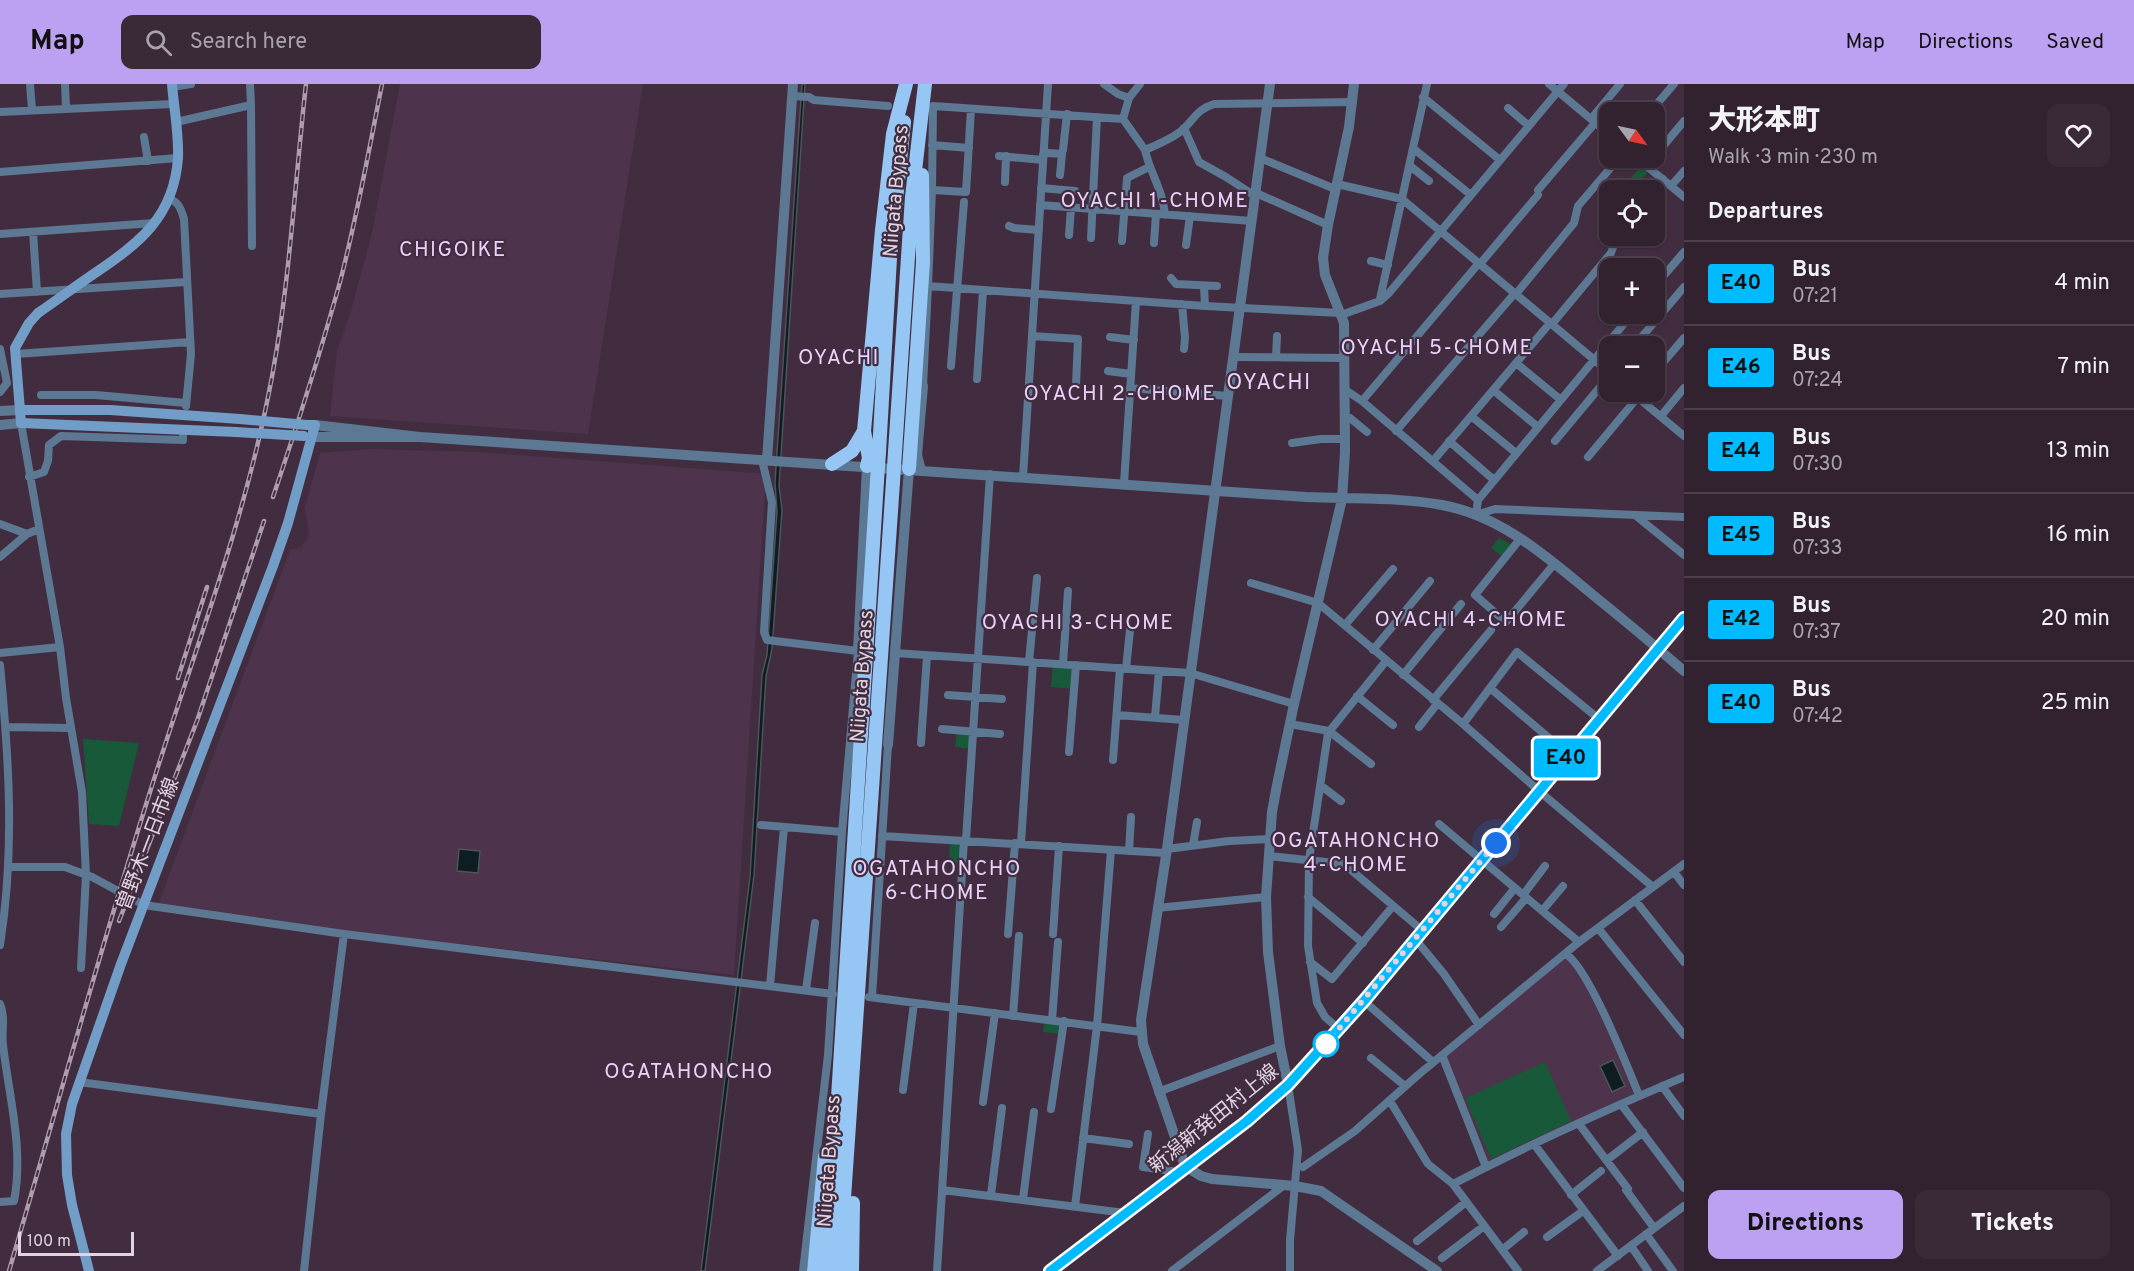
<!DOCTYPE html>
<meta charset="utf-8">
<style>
body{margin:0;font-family:Overpass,"Noto Sans JP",sans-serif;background:#3a2a38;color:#f1f3f6;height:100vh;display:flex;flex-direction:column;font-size:22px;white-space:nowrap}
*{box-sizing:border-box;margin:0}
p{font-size:20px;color:#a8a4ab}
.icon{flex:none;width:33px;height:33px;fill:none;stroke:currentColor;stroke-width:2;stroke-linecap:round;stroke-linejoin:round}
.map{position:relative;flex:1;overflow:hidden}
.side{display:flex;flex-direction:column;background:#322230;width:450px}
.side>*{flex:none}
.badge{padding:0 12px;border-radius:4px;font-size:21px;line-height:39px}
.needle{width:39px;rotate:123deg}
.buttons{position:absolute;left:1599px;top:18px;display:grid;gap:12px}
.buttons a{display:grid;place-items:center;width:66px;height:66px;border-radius:12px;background:#322230;box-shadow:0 2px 4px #0004,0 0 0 2px #4d3f4c;font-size:30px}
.scale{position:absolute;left:18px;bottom:15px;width:116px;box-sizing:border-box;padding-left:6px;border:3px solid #e1d4e0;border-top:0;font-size:16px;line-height:21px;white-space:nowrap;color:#e1d4e0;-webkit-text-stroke:4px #422d40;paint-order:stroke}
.you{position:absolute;width:30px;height:30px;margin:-15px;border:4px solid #fff;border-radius:50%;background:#1a73e8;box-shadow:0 0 0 9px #1a73e833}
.map>.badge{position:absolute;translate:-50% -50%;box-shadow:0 0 0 3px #fff}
h2{padding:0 24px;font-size:22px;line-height:54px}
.round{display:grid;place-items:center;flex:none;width:63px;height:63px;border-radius:12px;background:#3a2a38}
.overview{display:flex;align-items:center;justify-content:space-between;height:102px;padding:0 24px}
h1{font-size:28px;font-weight:800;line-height:45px}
.primary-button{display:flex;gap:12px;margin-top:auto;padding:12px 24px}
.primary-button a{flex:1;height:69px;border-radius:12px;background:#bca0f2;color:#111;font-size:24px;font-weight:800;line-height:69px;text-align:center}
.primary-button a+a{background:#3a2a38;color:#f1f3f6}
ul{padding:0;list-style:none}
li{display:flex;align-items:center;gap:18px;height:84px;padding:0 24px;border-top:2px solid #4d3f4c}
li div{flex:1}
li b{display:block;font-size:22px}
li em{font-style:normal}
li .badge{min-width:66px;font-weight:700;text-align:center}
header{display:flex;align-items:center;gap:36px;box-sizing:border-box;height:84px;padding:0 30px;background:#bca0f2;color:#111}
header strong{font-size:28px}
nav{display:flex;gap:33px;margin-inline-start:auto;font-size:21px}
.search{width:420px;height:54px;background:#3a2a38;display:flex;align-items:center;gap:15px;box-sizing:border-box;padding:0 21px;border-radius:12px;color:#a8a4ab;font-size:22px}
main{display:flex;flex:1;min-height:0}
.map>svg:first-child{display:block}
.built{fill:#4d334c}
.green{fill:#185939}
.water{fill:#0d1d21;stroke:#4d545a;stroke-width:1.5}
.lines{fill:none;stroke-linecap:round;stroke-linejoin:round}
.minor{stroke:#5d7893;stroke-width:8}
.tertiary{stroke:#5d7893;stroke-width:10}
.secondary{stroke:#729dc7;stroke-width:10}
.primary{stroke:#81baf0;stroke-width:12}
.trunk{stroke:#95c6f4;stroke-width:14}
.rail-casing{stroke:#ae9ead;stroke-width:4.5}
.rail{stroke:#422d40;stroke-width:2;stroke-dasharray:7;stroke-linecap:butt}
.secondary-bridge{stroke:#729dc7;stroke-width:10}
.trunk-bridge{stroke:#95c6f4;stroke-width:14}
.line-casing{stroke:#fff;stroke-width:14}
.line{stroke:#0bf;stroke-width:9}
.walk{stroke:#e1d4e0;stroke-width:6;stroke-dasharray:0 10.8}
.stop-dot{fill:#fff;stroke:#0bf;stroke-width:3}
.labels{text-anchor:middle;stroke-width:4.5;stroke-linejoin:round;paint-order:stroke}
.street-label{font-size:20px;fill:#e1d4e0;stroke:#422d40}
.neighbourhood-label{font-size:21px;letter-spacing:1.5px;fill:#ead3fb;stroke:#422d40}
.quarter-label{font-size:22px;letter-spacing:1.5px;fill:#ead3fb;stroke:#422d40}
</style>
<header>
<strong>Map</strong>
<div class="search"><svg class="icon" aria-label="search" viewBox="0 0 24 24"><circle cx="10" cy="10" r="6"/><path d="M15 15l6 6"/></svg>Search here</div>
<nav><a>Map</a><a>Directions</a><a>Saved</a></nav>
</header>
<main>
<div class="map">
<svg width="1684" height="1187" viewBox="0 0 1684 1187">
<rect width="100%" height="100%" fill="#422d40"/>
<!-- built -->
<path class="built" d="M400 0H643L588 350 330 332 337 267 350 230 372 149Z
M371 365 477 368 766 390 734 891 156 826 290 466 301 463 306 457 309 450 305 423 320 369Z
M1566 873 1572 877 1589 905 1636 1009 1489 1078 1486 1077 1446 971Z"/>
<!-- green -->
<path class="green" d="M1642 81 1649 86 1637 101 1630 95Z
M1499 454 1514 462 1504 474 1491 464Z
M1053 580 1076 582 1074 605 1051 603Z
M957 647 973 649 971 665 955 663Z
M83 655 139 659 119 742 89 740Z
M950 755 964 756 962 781 949 780Z
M1045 935 1062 937 1061 950 1043 948Z
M1545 978 1571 1037 1491 1075 1465 1014Z"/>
<!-- water -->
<path class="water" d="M802 0H805L779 402 782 426 772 565 766 592 754 791 705 1187H701L750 793 762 591 767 571 777 428 775 398Z
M459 765 480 767 478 789 457 787Z
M1613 976 1625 1002 1612 1008 1600 982Z"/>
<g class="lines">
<!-- minor -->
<path class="minor" d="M30 0 32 26
M65 0 66 25
M1104 0 1118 10 1129 14
M1549 0 1610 51
M172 3 191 0
M792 12 809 13 814 16 888 22
M1423 13 1500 76
M251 21 252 162
M1508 24 1529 42
M0 28 173 20
M1650 28 1674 0
M1123 35 1145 66C1157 61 1169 56 1180 48 1194 37 1195 26 1214 20L1353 18
M1591 35 1620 0
M176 38 251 21 250 0
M1184 44 1199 78 1226 93 1255 112
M144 53 148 77
M932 61 969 64
M1414 65 1471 111
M1063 66 1067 30
M1145 66C1150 89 1163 106 1165 131
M1043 71 1048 69 1062 70 1060 91
M999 72 1043 76
M1654 73 1684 37
M1260 74 1335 105
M1637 74 1684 113
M1410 82 1429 97
M0 88 178 74
M1005 98 1006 72
M1337 100 1402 115 1610 289
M1671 102 1684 87
M1041 104 1075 107
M932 106 966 108 971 25
M1538 106 1595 39
M1653 106 1663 95
M1256 109 1328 141
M168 114C179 118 181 125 184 135L191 270 186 322
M1040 121 1252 137
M1009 142 1014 144 1039 146
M33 148 37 208
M0 150 154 139
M1069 151 1071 124
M1091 154 1097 33
M1122 157 1127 94 1149 83
M1154 159 1156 130
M1186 161 1190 132
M1371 177 1388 181
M1480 180 1538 111
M1171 194 1176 200 1217 202
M928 202 932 105 933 22 1123 35 1129 14 1140 0
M1204 202 1205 222
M1654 203 1684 168
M0 210 186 198
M1516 210 1574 139 1578 122 1619 74
M1380 215 1427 0
M1182 220 1185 254 1184 265
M1632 230 1478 416 1476 431 1495 425 1684 433
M1341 231 1380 217 1389 209 1564 0
M1552 240 1611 169 1617 152
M1032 252 1078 255 1076 301
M1110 253 1134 256
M1634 262 1684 203
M0 265 7 299 0 308
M16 270 190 258
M1233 273 1344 274
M1276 273 1277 252
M1516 279 1561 316
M951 282 964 118
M1108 287 1131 290
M1654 289 1684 254
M977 295 983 207
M923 302 928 202 1205 222 1340 229
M1130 304 1228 312
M1344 305 1362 317 1478 416
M1493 306 1538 343
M1631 308 1684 352
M41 311H96L186 319
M1362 317 1479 179
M1471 332 1516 369
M1661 332 1684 304
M1344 333 1350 334 1367 348
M21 339 60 563 66 614 82 708 86 791 81 884
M1396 347 1515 209
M1449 357 1494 396
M1555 357 1610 291
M1292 359 1321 355H1345
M1588 373 1638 313
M762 376 772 418 764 548 767 556 858 567 842 748 828 971 803 1187
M1433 377 1550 239
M29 393 44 388 48 377 49 361 61 352 183 356V352
M1023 393 1048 0
M1124 399 1136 217
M1635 431 1684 471
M0 440 27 450 39 445
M1520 455 1475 511 1506 538 1555 479
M0 473 27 450
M1251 499 1318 519 1463 640 1539 707 1653 803
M1345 541 1393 485
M1373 566 1430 497
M0 569 60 563
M895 569 1190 589 1294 620
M1029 578 1037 494
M1063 580 1068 507
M0 581C9 675 15 767 0 861
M1126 585 1130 546
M1403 591 1461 520
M1490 604 1569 671
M948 611 1002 615
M1357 612 1393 641
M1433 616 1491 546
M1117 631 1184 636
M1155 633 1159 587
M1290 640 1329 647 1371 680
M1463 640 1517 568 1599 635
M6 643 71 644
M1419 643 1437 620
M942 645 1000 650
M921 659 927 572
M1069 668 1076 581
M1113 676 1120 584
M1320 703 1324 704 1341 717
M1439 740 1579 858
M761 741 842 748
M882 752 1165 769
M966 756 990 390
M1021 759 1033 578
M1193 761 1197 738
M1167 765 1229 757 1270 755
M1129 767 1131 733
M1269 772 1344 780 1423 847
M10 783H65L92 793 144 821 344 850 833 910
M1674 788 1684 801
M1523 811 1545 782
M1308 813 1363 859
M1635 816 1684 878
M1157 824 1266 813
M1542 827 1563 802
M1494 830 1514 805
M1501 843 1526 814
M1598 844 1684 951
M1008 850 1015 759
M1053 850 1059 762
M1416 856 1444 890 1479 941
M1566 870C1589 885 1627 982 1639 1011
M1310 878 1332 895 1393 822
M770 902 784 743
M806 906 815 839
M869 913 1141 948
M872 913 888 661
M1364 917 1433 978
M0 920C6 935 1 946 3 961 9 1013 24 1065 14 1117L0 1118
M1013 932 1019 852
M1052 936 1058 858
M1339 945 1325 933 1317 919 1308 862 1309 776 1328 649 1386 577
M1442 971 1486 1083
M1371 974 1405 1002
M79 998 321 1030
M1288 1001 1298 1066 1290 1156V1187
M1662 1002 1684 1032
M903 1006 914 919
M1158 1008 1280 962
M1390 1017 1428 1080 1453 1100 1518 1187
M983 1018 995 929
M1621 1020 1684 1104
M1051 1025 1064 937
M1579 1040 1628 1105 1626 1106 1654 1144
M1148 1050 1143 1083 1178 1088
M1083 1054 1129 1060
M1534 1060 1618 1172
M1607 1076 1643 1048
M1303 1083 1355 1047 1418 991 1579 858 1684 780
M1453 1100C1528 1061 1606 1026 1684 993
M942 1106 1125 1129
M991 1111 1002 1024
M1571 1111 1601 1087
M1023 1115 1034 1028
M1075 1122 1097 942 1111 766
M1646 1150 1673 1187
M1547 1153 1583 1127
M1417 1157 1466 1118
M1631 1162 1648 1187
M1502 1166 1524 1148
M1442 1174 1484 1142
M304 1187 321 1030 344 850
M937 1187 964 756
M1172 1187 1283 1102
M1597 1187 1684 1122"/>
<!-- tertiary -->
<path class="tertiary" d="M1270 0 1167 765 1141 936 1143 960 1185 1082 1201 1092 1212 1095 1295 1102 1321 1107 1437 1187
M0 327 20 326
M0 341 21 339
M312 353H420L315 341
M420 353 1306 413C1351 415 1398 413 1442 421 1502 432 1548 474 1593 511 1624 536 1654 561 1684 587
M767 376 793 0
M921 386 917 371 923 302
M858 567 867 382
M888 661 909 385
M1288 1001 1280 962 1268 868 1266 813 1272 728 1277 701 1294 620 1342 415 1345 368 1344 239 1325 191 1323 174 1328 141 1349 43 1354 0"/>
<!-- secondary -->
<path class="secondary" d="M172 0C174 25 179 49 178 74 174 132 140 159 95 189 76 202 57 216 38 229L29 239 15 264 21 339 236 348
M20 326H110L240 335
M89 1187 72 1121 67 1091 66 1050 72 1020 121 880 273 482 288 439 315 341H307"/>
<!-- primary -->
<path class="primary" d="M1050 1187 1247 1037 1288 1001 1416 856 1684 534"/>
<!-- trunk -->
<path class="trunk" d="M864 347 869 374 867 382
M879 368 890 174 904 38
M895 368 912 113 925 0
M832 380 852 367 864 347 882 146 893 50 906 0
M909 385 923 178 922 91
M814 1187 825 1073
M827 1187 877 397
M839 1187 893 398
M852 1187 853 1119"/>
<!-- rail casing -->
<g class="rail-casing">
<path id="rail" d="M273 413C297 342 320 270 340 198 357 133 369 66 382 0
M178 594 207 503
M119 837 197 637 264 437
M9 1187C56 1027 100 866 150 708 190 579 240 451 267 318 289 214 294 106 306 0"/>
</g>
<!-- rail -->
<use href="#rail" class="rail"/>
<!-- secondary-bridge -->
<path class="secondary-bridge" d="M240 335 307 341
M236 348 304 352"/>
<!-- trunk-bridge -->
<path class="trunk-bridge" d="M877 397 879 368
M893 398 895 368"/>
</g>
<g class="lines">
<!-- line casing -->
<g class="line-casing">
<path id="line" d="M1050 1187 1247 1037 1288 1001 1364 917 1684 534"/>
</g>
<!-- line -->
<use href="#line" class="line"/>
<!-- walk -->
<path class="walk" d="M1326 960 1496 759"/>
</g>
<!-- markers -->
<circle class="stop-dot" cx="1326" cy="960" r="12"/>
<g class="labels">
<!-- street labels -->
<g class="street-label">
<text transform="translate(895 107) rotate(-85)" y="7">Niigata Bypass</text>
<text transform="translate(861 592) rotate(-86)" y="7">Niigata Bypass</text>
<text transform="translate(147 760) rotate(-69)" y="7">曽野木一日市線</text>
<text transform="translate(1213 1034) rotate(-39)" y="7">新潟新発田村上線</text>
<text transform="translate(828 1077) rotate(-86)" y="7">Niigata Bypass</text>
</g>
<!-- neighbourhood labels -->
<g class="neighbourhood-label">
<text x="1155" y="123">OYACHI 1-CHOME</text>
<text x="453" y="172">CHIGOIKE</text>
<text x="1437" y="270">OYACHI 5-CHOME</text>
<text x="839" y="280">OYACHI</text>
<text x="1120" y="316">OYACHI 2-CHOME</text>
<text x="1471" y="542">OYACHI 4-CHOME</text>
<text x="1078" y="545">OYACHI 3-CHOME</text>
<text x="1356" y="763">OGATAHONCHO<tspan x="1356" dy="24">4-CHOME</tspan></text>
<text x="937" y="791">OGATAHONCHO<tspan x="937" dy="24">6-CHOME</tspan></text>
<text x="689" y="994">OGATAHONCHO</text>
</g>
<!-- quarter labels -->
<g class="quarter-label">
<text x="1269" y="305">OYACHI</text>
</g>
</g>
</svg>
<div class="buttons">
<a><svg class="needle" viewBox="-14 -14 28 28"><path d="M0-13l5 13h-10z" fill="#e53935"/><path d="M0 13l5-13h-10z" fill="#a8a4ab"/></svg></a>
<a><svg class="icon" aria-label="locate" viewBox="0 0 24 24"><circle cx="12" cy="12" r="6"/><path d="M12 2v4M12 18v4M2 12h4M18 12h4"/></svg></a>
<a>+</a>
<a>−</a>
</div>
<div class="scale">100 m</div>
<div class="you" style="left:1496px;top:759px"></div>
<b class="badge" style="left:1566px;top:674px;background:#0bf;color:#111">E40</b>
</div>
<section class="side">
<div class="overview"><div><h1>大形本町</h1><p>Walk · 3 min · 230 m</p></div><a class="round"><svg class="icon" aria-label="heart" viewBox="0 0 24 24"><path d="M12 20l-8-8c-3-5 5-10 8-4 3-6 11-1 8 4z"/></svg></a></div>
<h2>Departures</h2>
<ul>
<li><span class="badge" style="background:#0bf;color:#111">E40</span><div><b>Bus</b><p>07:21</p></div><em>4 min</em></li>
<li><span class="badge" style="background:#0bf;color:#111">E46</span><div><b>Bus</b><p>07:24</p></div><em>7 min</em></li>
<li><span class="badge" style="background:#0bf;color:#111">E44</span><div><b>Bus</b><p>07:30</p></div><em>13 min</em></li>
<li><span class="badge" style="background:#0bf;color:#111">E45</span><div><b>Bus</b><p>07:33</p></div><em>16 min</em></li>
<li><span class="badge" style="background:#0bf;color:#111">E42</span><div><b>Bus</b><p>07:37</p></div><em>20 min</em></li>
<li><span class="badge" style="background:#0bf;color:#111">E40</span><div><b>Bus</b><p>07:42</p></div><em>25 min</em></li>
</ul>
<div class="primary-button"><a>Directions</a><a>Tickets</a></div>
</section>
</main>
